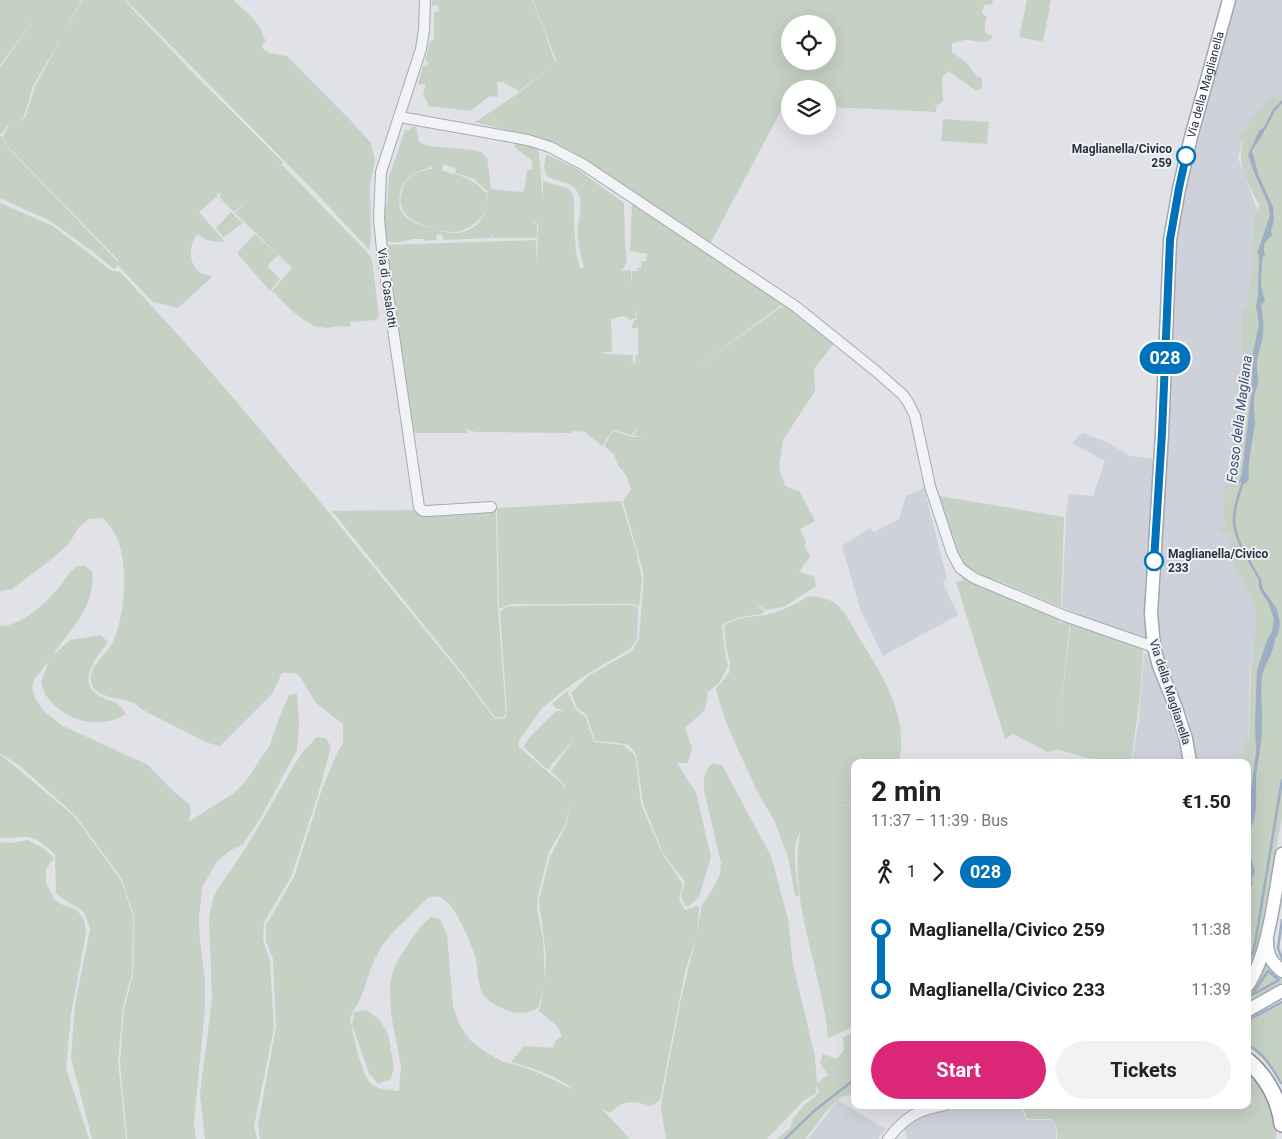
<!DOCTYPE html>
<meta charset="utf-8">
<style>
body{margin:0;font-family:Roboto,sans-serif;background:#f2f2f2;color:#222;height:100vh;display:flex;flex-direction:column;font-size:19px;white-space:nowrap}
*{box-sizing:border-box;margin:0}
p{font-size:16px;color:#767676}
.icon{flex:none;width:28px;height:28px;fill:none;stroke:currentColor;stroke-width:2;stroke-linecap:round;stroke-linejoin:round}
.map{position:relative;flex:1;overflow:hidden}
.side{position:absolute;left:851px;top:759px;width:400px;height:350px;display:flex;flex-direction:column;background:#fff;border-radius:10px;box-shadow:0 5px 20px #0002}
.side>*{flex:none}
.badge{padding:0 10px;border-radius:16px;font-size:18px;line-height:32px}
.fabs{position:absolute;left:781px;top:15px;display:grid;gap:10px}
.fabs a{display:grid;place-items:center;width:55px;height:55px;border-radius:50%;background:#fff;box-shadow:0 5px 20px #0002;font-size:25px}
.map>.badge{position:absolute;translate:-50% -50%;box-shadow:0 0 0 2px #fff}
.legs{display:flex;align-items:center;gap:8px;height:55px;padding:0 20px;font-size:16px}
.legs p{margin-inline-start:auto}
.headline{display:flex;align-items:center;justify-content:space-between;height:85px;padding:0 20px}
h1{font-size:28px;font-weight:700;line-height:38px}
.button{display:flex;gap:10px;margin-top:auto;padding:10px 20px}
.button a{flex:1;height:58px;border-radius:30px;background:#db2777;color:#fff;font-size:20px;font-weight:700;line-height:58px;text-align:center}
.button a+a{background:#f2f2f2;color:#222}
ul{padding:0 20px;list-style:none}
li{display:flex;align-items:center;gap:18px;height:60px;font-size:19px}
li i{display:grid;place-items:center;width:8px;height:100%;margin:0 6px;background:currentColor}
li i::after{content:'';width:12px;height:12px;margin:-6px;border:4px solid;border-radius:50%;background:#fff}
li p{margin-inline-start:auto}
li:first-child i{background:linear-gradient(#0000 50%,currentColor 0)}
li:last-child i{background:linear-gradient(currentColor 50%,#0000 0)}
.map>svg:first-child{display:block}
.built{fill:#ced1d9}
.green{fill:#c5d1c2;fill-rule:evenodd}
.water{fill:#9eaec5}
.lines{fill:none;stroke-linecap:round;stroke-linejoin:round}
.stream{stroke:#9eaec5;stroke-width:2.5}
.minor-casing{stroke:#a6a9b2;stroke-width:12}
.major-casing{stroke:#a0a6b2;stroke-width:15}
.highway-casing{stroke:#898f9d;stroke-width:18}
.minor{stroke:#f2f3f6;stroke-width:10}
.major{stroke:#fff;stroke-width:12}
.highway{stroke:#fff;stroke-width:15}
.line-1-casing{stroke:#fff;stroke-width:11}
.line-1{stroke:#0072bc;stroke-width:8}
.stop-1-dot{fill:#fff;stroke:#0072bc;stroke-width:2.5}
.labels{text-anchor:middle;stroke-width:4;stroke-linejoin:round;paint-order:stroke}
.street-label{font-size:12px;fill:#2a303e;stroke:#eff1f5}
.stop-label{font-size:12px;font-weight:bold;fill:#2a303e;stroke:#eff1f5;text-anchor:end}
.water-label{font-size:14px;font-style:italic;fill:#384c6e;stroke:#eff1f5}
</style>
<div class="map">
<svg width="1282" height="1139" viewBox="0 0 1282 1139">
<rect width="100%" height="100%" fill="#e0e2e8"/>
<!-- built -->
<path class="built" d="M1235 0H1282V97L1250 129 1242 143 1238 158 1258 212 1244 357 1225 525 1229 535 1236 563 1255 608 1258 627 1250 669 1248 762H1198L1189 720 1163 658 1158 632 1176 239 1194 156Z
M1082 433 1107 442 1130 456 1156 459 1147 640 1146 644 1062 607 1066 516 1069 494 1093 496 1105 461 1072 443Z
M924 488 947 579 943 583 958 615 883 656 860 609 842 546 870 528 874 532 899 519 906 496Z
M1144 653 1152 657 1181 740 1184 762H1132L1139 719Z
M838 1100 885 1129 878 1139H808Z
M962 1105H1021L1026 1120H1052L1057 1132 1056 1139H907L904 1127 919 1114Z"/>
<!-- green -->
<path class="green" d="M0 0H81L62 37 33 86 24 117 17 123 25 118 35 87 82 0H124L199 79 283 162 277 169 282 165 367 252 372 260 379 315 376 320 349 322 351 324 350 327 339 326 327 328 313 326 315 323 313 325C297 318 285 303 272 291L292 268 235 213 248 199 234 212 220 198V194L222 193 216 194 218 196 199 212 225 242C215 241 205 242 198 234 189 243 188 261 198 271 202 275 208 274 212 277L178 308 153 302 147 296 118 265 114 269 92 251 50 221 0 198V136H2L9 149 119 263V261L9 148 3 136 9 125 7 126 2 134H0V68L36 16 0 65Z
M126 0H233C242 8 263 25 263 37L266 40 262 45 263 49 270 53 287 56 352 122 371 143 375 160 370 186 371 240 369 250 318 195Z
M432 0H532L543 28 555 62 556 60 533 0H993L992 4 984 5 982 13 987 17C985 24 983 28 987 34L992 35V38C984 46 974 39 964 40 960 41 956 43 952 43V52L966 62 977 77 982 78V86L979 90H975L948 71 942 78 943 101 938 105 933 103 937 106 936 112 828 107V89H790V103L786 102 782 109 710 244 569 150 545 140 475 122 516 95 551 67 519 91 503 82H497L498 97 490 96 470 111 429 106 423 94 426 84H418L423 66H427L428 61 425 60 430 42 434 39V12L439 11 438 5 432 6ZM790 24H828V61H790Z
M1027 0H1051L1043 42 1019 37Z
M1274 95 1278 100 1282 97V818L1259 940 1254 958 1248 972V762H1243L1245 739H1249L1251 669 1256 628 1255 627C1255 622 1256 616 1255 611 1248 586 1227 561 1229 533L1219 532V528H1225L1226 520 1224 518 1225 485H1228L1231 468 1236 385H1239L1240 381 1242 349V309L1249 307 1248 293 1252 275 1254 214 1260 206C1249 186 1236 166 1243 142L1237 138 1262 106Z
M943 119 989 122 987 144 941 141Z
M412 127H416L419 142 427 146 473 150 481 152 487 158 491 189 521 192 524 191 527 171 532 169V161L515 147 516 138 536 144 539 154 543 203V181L567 188 573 194 574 200V227L576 253 580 268H584C581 258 576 236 578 226 580 213 585 195 572 186 564 181 555 181 547 176L544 167 546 154 577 169 624 203 625 247 627 260 623 269 620 271 631 270V287L632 271H637V268H641V261H646L647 254 630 251 632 201 784 303 690 372 784 305 834 343 814 369 815 391 783 440 779 468 785 486 800 492 815 521 800 529 806 542 804 546 810 556 799 572 814 576 816 586 784 607 765 610 752 599 764 611 762 614C747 616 735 617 722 625L724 647 728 666 719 683 708 692 705 710 685 728 692 748 688 763H677L696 793 711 857 699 897 689 906H685L681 896 685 882 663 853 643 803 636 754 629 745 619 743 595 741 586 714 577 708 571 693 588 676 632 651 639 639 644 575 623 501 631 489 626 475 618 465 614 454 604 446 613 431 633 437 645 436H633L636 431H638L636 429 632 435 613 430 602 446 585 432 572 431V433L476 432 478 428 475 432 467 429 465 423 467 433H414L411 426 386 245 536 240 537 268 538 224 531 220 537 225V238H493L494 233 491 238 443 240V235L437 234V233L436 240 424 241V239H411V240L399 242H386L383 206H387L389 177 405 130H410ZM444 164 456 169 455 173 474 179 487 191H489L487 192C490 213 479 230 457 233 450 234 441 231 435 229 422 226 406 222 400 209 399 206 399 198 400 194 403 178 414 172 429 168L428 165 433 169C421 170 407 175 403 188 393 214 414 223 435 229 441 230 448 232 454 232 466 232 483 220 486 208 488 203 487 198 486 193 474 178 458 175 440 170H442ZM636 305 637 319 634 321 631 328H638V355H635L636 362 632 364 620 368 633 363V355L607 354 601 352H612L611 319 624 316 630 320 636 318Z
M0 203 53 226 112 271H119C241 399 349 539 462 675L495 719 505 718 507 713 500 612 504 608 511 606 632 605 638 608 637 639 630 649 584 676 563 691 542 708 519 740V747L562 784 566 791 564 784 551 771 576 737 552 764 550 769 545 768 524 747 527 740 556 711H565L556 708 552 704 567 691 576 710 585 716 594 742 623 745 635 755 641 804 663 855 683 884 679 899 685 910 697 906 699 909 697 933 702 905 712 890 720 875 721 863 705 795C703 784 703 770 713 763L722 765 771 856 788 919 793 964 815 1057 817 1083 828 1075 820 1062 823 1054 837 1059 844 1050 843 1038 855 1031V1094L841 1097 825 1113 805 1139H777L790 1128 793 1119 805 1104 816 1096 819 1091 817 1085 816 1094 803 1101 767 1139H666L661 1108 662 1099 681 999 696 937 685 972 660 1100 651 1106C633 1101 624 1099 610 1113L601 1108 630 1139H260L258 1125 276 1027 273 959 266 941V925L294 877 322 789 337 753 343 743V724L316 703 299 675 294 673H282L272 694 220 746 208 743 143 710C141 708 137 705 134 703 123 698 99 698 93 687 84 670 105 656 112 644 127 612 133 541 102 518L89 519 79 527 68 545 48 562 12 589 0 591ZM570 803 566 826 550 857 539 900 546 955 545 983 543 939 537 909 538 895 549 852 565 825ZM429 897C432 897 437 896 440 897 454 901 471 943 475 956 479 969 476 986 485 997 490 1003 501 1008 509 1011 519 1014 529 1013 538 1008L545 984 539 1011 557 1026 562 1036 555 1041 553 1048 524 1046 511 1062C532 1068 558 1076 574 1090L539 1073 517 1065 503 1062 487 1053 471 1041 460 1026 453 1006 447 935 440 919 431 917 420 927 399 958 393 971 390 985 391 1014 401 1066 399 1091C391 1090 380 1090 373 1085 361 1077 353 1033 350 1018L362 995 372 965 381 947 392 933Z
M231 212 243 223 223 237 216 228Z
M255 234 278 255 267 266 280 279 270 291 237 253Z
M939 496 1064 517 1061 607 999 581 985 577 966 566 957 555Z
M621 501 636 551 642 579 639 607 633 604H510L499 609 497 508Z
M496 508 498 610 506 714 503 717H495L464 675 332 511 414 510 418 514 491 512Z
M78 566H85L92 571C96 608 71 627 53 655L70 640 101 635 108 642C98 655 76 681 98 695 113 705 114 696 126 714 99 731 66 721 47 697 44 693 43 687 41 682L49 661 35 678 32 687 35 698 44 711 61 725 148 765 171 789 190 805 191 812 188 822 234 793 245 782 270 745 279 718 289 695 297 694 299 724 297 750 260 819 243 844 231 850 217 861 202 888 199 919 200 942 205 979V1008L194 1122 196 1139H127L120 1062 124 1009 133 975 134 916 122 879 76 816 20 766 0 753V626C20 627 48 602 60 586 66 578 69 572 78 566Z
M963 574 1056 618 1060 622 1070 623 1058 734 1071 622 1140 643 1143 652 1140 697 1131 762H1101L1057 749 1048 752 1013 734 1005 739 956 582 962 581Z
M809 596C818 597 827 598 835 603 847 613 853 628 861 641 884 678 909 717 899 762H855V804L838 806 855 805V1026L828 1038C822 970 788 902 800 833 790 845 797 879 799 896H795L788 856 774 820 758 793 735 743 724 717 716 689 729 673 730 663 726 647 724 626C739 615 756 618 773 613 786 609 797 603 809 596Z
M317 737 326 738 331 747 318 795 291 877 264 922 263 940 270 961 274 1028 254 1126 257 1139H205L200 1094 212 999 209 917 214 895 247 846 301 754Z
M0 754 75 817 122 882 133 916 132 973 123 1007 118 1061 126 1139H92L71 1058 75 1005 90 929 84 912 56 894 55 854C47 848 39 839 28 837 19 836 10 840 0 837Z
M28 840 43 848 54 858 46 869V883L54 899 63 905 77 910 84 920 86 933 71 1014 66 1068 89 1139H0V842L10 843Z
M1266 962 1282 976V983L1248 1001C1247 993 1262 972 1266 962Z
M1282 1003V1084C1275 1069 1262 1055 1248 1048V1021Z
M367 1010 380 1020 388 1034 394 1067 391 1079 378 1084 369 1073 352 1025 354 1012Z
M1248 1068 1260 1079 1277 1119 1276 1139H1057L1058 1132 1052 1119H1027L1022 1105H1248Z"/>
<!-- water -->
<path class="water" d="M1267 125 1262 136 1252 150 1258 174 1273 207 1274 220 1271 231 1272 235C1265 243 1262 243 1265 255L1263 256C1261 271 1259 286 1265 300L1261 306C1263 312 1262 314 1263 320 1265 337 1260 345 1257 361 1256 368 1258 374 1258 381 1258 387 1254 393 1254 399 1253 407 1255 415 1255 423 1253 439 1247 464 1249 480L1245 484 1239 482 1242 473 1252 387V357L1259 324 1256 306 1258 297 1259 255 1257 254 1270 215 1268 204 1254 172 1248 155 1259 131Z
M1258 583 1262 584 1263 589 1277 609 1280 624 1278 635 1275 638C1275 652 1264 664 1262 677 1260 694 1263 710 1262 727 1262 741 1259 755 1257 768 1254 783 1260 816 1250 828L1249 849 1255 871 1252 878 1253 884 1250 888 1248 914V816L1256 752 1255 722 1257 670 1267 640 1272 631 1274 619 1269 604 1260 590Z"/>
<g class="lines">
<!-- stream -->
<path class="stream" d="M1265 128 1274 110 1282 102
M1243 482C1239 494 1234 507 1234 520 1234 540 1251 563 1260 580L1261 586
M1282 959 1278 948 1282 920
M1248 963 1253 952 1256 938 1282 780
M1279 980 1252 995 1268 971 1279 980
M1248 1020 1282 1002
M1248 1045C1264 1053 1272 1068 1281 1083
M785 1139 814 1111 855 1079"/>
<!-- minor casing -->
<g class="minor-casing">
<path id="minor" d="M425 0 424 30 421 49 381 172 379 219 383 260 419 507 423 511H428L491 507
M400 117 528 140 550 147 584 165 795 306 877 372 903 395 908 402 915 416 930 486 952 553 960 568 974 578 1065 616 1154 647
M888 1139C905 1117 917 1110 945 1105"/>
</g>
<!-- major casing -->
<g class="major-casing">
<g id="major">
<path id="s1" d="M1190 762 1186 739 1176 708 1159 666 1154 647 1151 614 1162 433 1170 240 1179 189 1191 137 1229 0"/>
<path d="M1267 941C1267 955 1271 962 1282 971"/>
<path d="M1248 985C1269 954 1275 891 1282 854"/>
<path d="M1248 1010 1282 991"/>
</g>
</g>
<!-- highway casing -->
<g class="highway-casing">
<path id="highway" d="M1248 1061C1267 1077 1279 1100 1282 1124"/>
</g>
<!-- minor -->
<use href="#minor" class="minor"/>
<!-- major -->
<use href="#major" class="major"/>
<!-- highway -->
<use href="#highway" class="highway"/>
</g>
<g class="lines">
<!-- line-1 casing -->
<g class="line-1-casing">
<path id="line-1" d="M1154 561 1162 433 1170 240 1179 188 1186 156"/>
</g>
<!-- line-1 -->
<use href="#line-1" class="line-1"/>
</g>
<!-- markers -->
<g class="stop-1-dot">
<circle cx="1186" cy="156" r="9"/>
<circle cx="1154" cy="561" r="9"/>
</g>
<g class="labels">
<!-- street labels -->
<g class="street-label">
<text dy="4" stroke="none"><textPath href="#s1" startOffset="688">Via della Maglianella</textPath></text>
<text transform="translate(387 288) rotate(82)" y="4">Via di Casalotti</text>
<text transform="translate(1170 692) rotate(72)" y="4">Via della Maglianella</text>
</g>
<!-- stop labels -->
<g class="stop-label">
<text x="1172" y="153">Maglianella/Civico<tspan x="1172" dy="14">259</tspan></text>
<text x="1168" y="558" text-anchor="start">Maglianella/Civico<tspan x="1168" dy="14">233</tspan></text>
</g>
<!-- water labels -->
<g class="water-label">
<text transform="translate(1239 419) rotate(-83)" y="5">Fosso della Magliana</text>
</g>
</g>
</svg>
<div class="fabs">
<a><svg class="icon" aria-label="locate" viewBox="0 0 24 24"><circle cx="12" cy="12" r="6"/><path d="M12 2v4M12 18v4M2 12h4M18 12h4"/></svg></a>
<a><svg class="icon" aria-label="layers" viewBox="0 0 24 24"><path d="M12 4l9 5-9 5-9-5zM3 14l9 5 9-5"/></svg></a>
</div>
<b class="badge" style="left:1165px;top:358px;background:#0072bc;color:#fff">028</b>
<section class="side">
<div class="headline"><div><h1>2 min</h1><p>11:37 – 11:39 · Bus</p></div><b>€1.50</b></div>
<div class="legs"><svg class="icon" aria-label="walk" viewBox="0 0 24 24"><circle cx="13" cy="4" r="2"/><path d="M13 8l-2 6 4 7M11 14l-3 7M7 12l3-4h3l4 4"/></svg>1<svg class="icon" aria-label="forward" viewBox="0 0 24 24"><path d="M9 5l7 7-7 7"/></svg><b class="badge" style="background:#0072bc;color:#fff">028</b></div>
<ul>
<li><i style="color:#0072bc"></i><b>Maglianella/Civico 259</b><p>11:38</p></li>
<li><i style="color:#0072bc"></i><b>Maglianella/Civico 233</b><p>11:39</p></li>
</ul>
<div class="button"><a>Start</a><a>Tickets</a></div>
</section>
</div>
